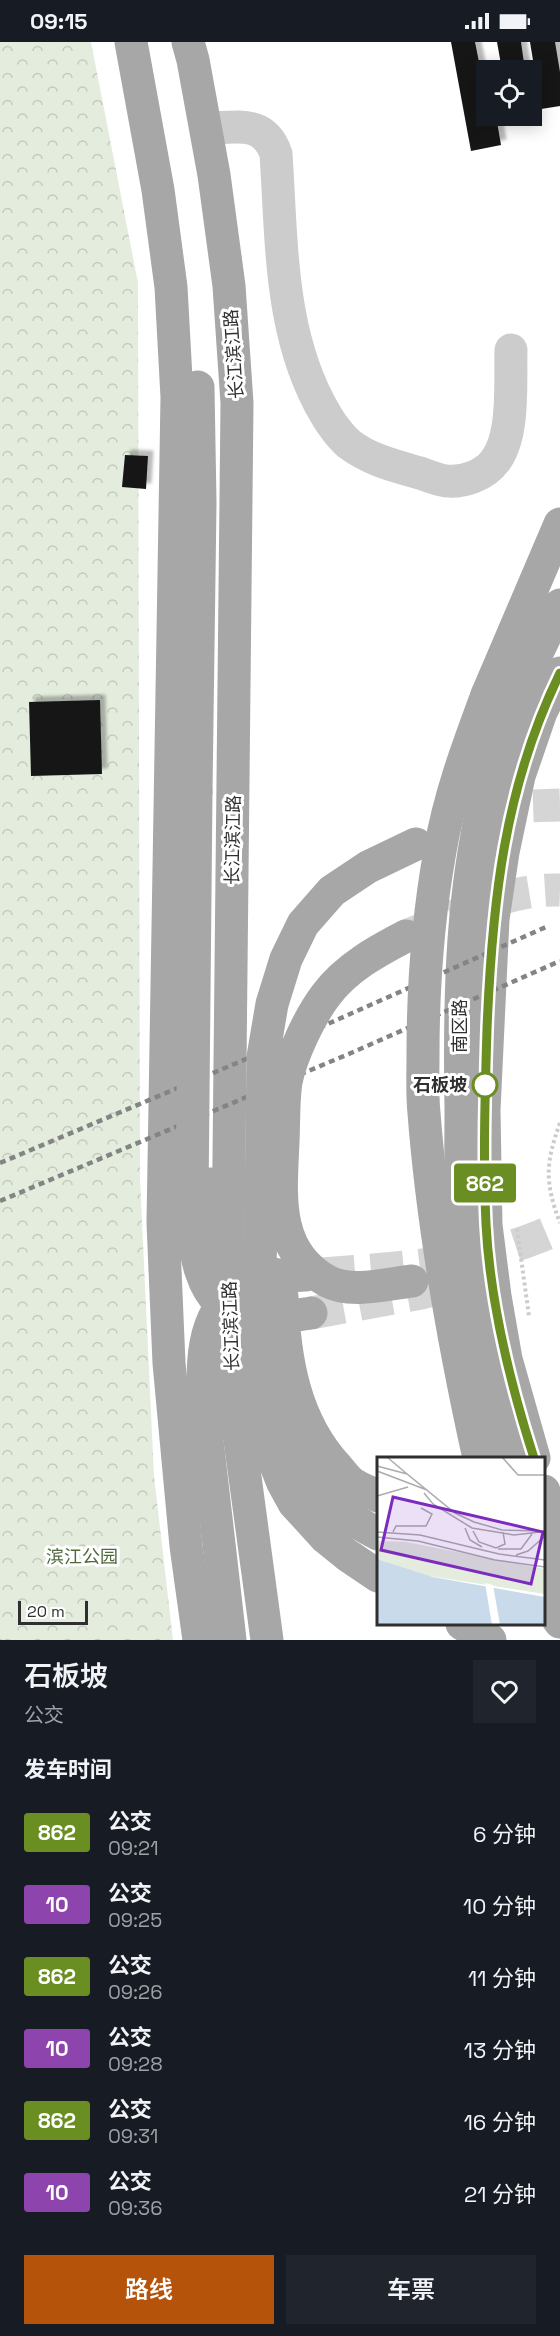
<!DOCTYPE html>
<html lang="zh">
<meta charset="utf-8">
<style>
body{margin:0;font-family:"Space Grotesk","Noto Sans SC",sans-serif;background:#20242c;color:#f1f3f6;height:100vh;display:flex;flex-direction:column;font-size:22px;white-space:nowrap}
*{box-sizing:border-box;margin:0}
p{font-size:20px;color:#9ea1a6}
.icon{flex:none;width:33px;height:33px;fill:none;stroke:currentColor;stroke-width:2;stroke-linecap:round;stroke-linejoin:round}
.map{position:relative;height:1598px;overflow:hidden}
.side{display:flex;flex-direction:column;background:#171b24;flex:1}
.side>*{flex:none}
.badge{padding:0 12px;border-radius:4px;font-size:21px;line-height:39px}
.controls{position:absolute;left:476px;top:18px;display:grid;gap:12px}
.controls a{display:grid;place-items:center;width:66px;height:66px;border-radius:0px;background:#171b24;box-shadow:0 3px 15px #0003;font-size:30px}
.scale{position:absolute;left:18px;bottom:15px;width:70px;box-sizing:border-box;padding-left:6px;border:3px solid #2f2f2f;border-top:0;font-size:16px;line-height:21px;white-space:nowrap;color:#2f2f2f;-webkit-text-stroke:4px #fff;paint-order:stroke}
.map>.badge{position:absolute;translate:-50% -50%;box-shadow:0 0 0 3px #fff}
h2{padding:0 24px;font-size:22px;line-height:54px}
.round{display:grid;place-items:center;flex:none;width:63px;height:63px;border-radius:0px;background:#20242c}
.head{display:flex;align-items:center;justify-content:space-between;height:102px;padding:0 24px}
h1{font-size:28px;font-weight:600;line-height:45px}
.action{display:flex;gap:12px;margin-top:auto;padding:12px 24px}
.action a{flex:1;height:69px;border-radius:0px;background:#b45309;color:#fff;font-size:24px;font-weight:600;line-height:69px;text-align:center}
.action a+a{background:#20242c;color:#f1f3f6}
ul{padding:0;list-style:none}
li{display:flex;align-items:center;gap:18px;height:72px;padding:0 24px}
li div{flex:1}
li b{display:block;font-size:22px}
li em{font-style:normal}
li .badge{min-width:66px;font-weight:700;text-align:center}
.status{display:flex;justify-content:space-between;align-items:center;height:42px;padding:0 30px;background:#171b24;direction:ltr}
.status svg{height:16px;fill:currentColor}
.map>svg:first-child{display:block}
.park{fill:url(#park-crowns)}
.building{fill:#161616;filter:url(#shadow)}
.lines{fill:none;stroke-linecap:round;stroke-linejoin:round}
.major-tunnel{stroke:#d5d5d5;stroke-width:33;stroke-dasharray:33 16;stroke-linecap:butt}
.path{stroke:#ccc;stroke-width:4;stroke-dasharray:3 3;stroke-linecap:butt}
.minor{stroke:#ccc;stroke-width:33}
.major{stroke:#a7a7a7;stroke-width:33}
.rail{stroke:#848484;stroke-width:4.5;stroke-dasharray:6 4.5;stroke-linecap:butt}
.major-bridge{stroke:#a7a7a7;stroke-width:33}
.line-casing{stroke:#fff;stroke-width:14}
.line{stroke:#6b8e23;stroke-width:9}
.stop-dot{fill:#fff;stroke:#6b8e23;stroke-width:3}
.labels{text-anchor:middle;stroke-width:6;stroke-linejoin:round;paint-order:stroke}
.street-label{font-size:18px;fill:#2f2f2f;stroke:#fff}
.stop-label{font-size:18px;font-weight:bold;fill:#2f2f2f;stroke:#fff;text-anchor:end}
.park-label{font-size:18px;fill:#4e693d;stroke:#fff}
.inset-road{fill:none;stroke:#acacac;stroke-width:1.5}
.view{fill:#7b2cbf;fill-opacity:0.15;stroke:#7b2cbf;stroke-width:3}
.inset-edge{fill:none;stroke:#2f2f2f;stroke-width:3}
</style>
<div class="status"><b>09:15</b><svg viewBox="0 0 49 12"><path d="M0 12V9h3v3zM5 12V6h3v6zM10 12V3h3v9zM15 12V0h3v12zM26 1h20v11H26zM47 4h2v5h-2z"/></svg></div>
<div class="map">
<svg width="560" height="1598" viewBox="0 0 560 1598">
<defs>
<pattern id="park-crowns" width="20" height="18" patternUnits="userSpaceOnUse" patternTransform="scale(1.5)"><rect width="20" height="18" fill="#e3ecdd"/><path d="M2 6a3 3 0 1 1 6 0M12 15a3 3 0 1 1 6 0" fill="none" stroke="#c3cbbe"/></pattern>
<filter id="shadow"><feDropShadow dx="5.5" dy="-5.5" stdDeviation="1.5" flood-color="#0004"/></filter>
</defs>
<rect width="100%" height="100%" fill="#fff"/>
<!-- park -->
<path class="park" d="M0 0H91L138 241 140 1137 154 1434 173 1598H0Z"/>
<!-- building -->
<path class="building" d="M451 0H475L486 55V74H496L501 103 471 109Z
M497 0H521L525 28H502Z
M530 0H555L560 30V64L541 67Z
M125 413 148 414 146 447 122 445Z
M100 658 102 732 31 734 29 660Z"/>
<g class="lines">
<!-- major-tunnel -->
<path class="major-tunnel" d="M486 777 529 764 560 763
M406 894C455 875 507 846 560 848
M322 1232C390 1227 457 1223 522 1201 535 1196 548 1192 560 1185
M311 1271 421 1251 473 1237"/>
<!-- path -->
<path class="path" d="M560 1081C545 1122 545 1141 560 1181
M517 1187 529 1274
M0 1597V1598"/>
<!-- minor -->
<path class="minor" d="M206 86C237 86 264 77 276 112 282 200 279 295 326 373 331 382 341 395 349 402 370 418 395 424 420 431 428 434 438 438 446 439 463 441 485 433 495 419 515 394 510 339 511 308"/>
<!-- major -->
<path class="major" d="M131 0 158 148 171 245 177 355 163 1181 169 1321 186 1504 199 1598
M188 0 193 18 214 133 229 244 237 361 228 1210 233 1346 267 1598
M487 653 560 482
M196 750 200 461 198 345
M264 1327C290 1401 303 1454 378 1492
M504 1416C481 1343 465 1263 462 1185 460 1146 461 1107 461 1067 459 953 461 842 491 730 506 671 534 618 560 563
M534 1416 506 1317 495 1254 486 1183 484 1068 493 877 503 810 519 734 541 670 560 631
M544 1449 560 1512
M544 1527 560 1551
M544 1557 560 1580
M462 1582 490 1598"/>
<!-- rail -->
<path class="rail" d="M0 1121 296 996 546 885
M0 1159 351 1011 560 919"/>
<!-- major-bridge -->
<path class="major-bridge" d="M196 750 192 1155C193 1199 195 1267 250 1275 270 1278 291 1274 311 1271
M406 894C377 909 346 926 326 953 310 974 291 1014 286 1040 283 1059 284 1080 283 1100 281 1151 273 1209 327 1239 351 1252 386 1242 412 1239
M211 1142C211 1154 210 1168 213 1180 221 1210 249 1228 278 1233 286 1235 297 1233 306 1233
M282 1254C284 1316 294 1379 338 1426 342 1431 347 1438 353 1442 361 1447 370 1450 378 1454
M225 1381C220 1335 229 1305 271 1281
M479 1416C454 1303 433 1188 424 1071 422 1052 423 1032 423 1012 423 944 428 876 440 809 449 755 468 704 487 653
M378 1534 347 1513 326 1496 294 1461 283 1441 263 1391 259 1314 263 1015 272 962 286 917 303 882 332 849 368 825 416 802
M230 1598 203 1363C202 1325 201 1274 236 1249"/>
</g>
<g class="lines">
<!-- line casing -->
<g class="line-casing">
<path id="line" d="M534 1416C510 1341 490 1261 486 1182 483 1117 485 1052 487 987 492 862 504 745 560 631"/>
</g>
<!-- line -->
<use href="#line" class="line"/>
</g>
<!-- markers -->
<circle class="stop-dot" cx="485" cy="1043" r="12"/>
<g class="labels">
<!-- street labels -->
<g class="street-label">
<text transform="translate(234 312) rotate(-94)" y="6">长江滨江路</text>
<text transform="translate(233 798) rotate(-89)" y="6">长江滨江路</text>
<text transform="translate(460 984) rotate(-90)" y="6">南区路</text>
<text transform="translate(231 1284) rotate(-92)" y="6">长江滨江路</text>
</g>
<!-- stop labels -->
<g class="stop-label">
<text x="467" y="1049">石板坡</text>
</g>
<!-- park labels -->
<g class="park-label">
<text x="82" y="1521">滨江公园</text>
</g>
</g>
<!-- overview -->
<g transform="translate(377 1415)">
<rect width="168" height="168" fill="#fff"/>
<path d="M0 84 29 85 168 112V137L52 119 0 102Z" fill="#e3ecdd"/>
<path d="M0 102 56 120 168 140V168H0Z" fill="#c9dbeb"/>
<path d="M108 126 116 128 123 168H115Z" fill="#fff"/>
<path class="inset-road" d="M10 0 30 17M125 0 141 18H168M0 9 30 17 78 56 97 65 125 73 168 74M0 14 50 33M47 36 56 47 95 71 137 78 163 75M0 39 31 30M88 71 93 83 105 90M96 74 102 85 119 91 128 87 126 75M0 75 43 78 122 97 168 103M16 75 19 69H49L55 57 44 51M0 80 41 84 118 103 168 110M121 92H144L155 77M139 98 151 94 168 79"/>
<path class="view" d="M16 40 166 75 154 127 4 93Z"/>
<rect width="168" height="168" class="inset-edge"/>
</g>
</svg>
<div class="controls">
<a><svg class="icon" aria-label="locate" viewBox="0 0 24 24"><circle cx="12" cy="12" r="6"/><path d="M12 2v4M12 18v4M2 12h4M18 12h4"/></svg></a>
</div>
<div class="scale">20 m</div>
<b class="badge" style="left:485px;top:1141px;background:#6b8e23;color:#fff">862</b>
</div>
<section class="side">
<div class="head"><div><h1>石板坡</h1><p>公交</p></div><a class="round"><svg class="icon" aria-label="heart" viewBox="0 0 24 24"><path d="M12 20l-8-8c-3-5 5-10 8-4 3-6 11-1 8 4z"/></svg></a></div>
<h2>发车时间</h2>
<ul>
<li><span class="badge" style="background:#6b8e23;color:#fff">862</span><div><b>公交</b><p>09:21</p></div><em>6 分钟</em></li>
<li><span class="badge" style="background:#8e44ad;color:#fff">10</span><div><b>公交</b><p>09:25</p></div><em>10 分钟</em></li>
<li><span class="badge" style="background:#6b8e23;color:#fff">862</span><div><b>公交</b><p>09:26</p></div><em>11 分钟</em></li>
<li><span class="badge" style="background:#8e44ad;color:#fff">10</span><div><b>公交</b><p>09:28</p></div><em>13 分钟</em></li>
<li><span class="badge" style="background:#6b8e23;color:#fff">862</span><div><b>公交</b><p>09:31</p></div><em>16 分钟</em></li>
<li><span class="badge" style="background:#8e44ad;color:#fff">10</span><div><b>公交</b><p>09:36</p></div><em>21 分钟</em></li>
</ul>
<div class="action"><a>路线</a><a>车票</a></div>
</section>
